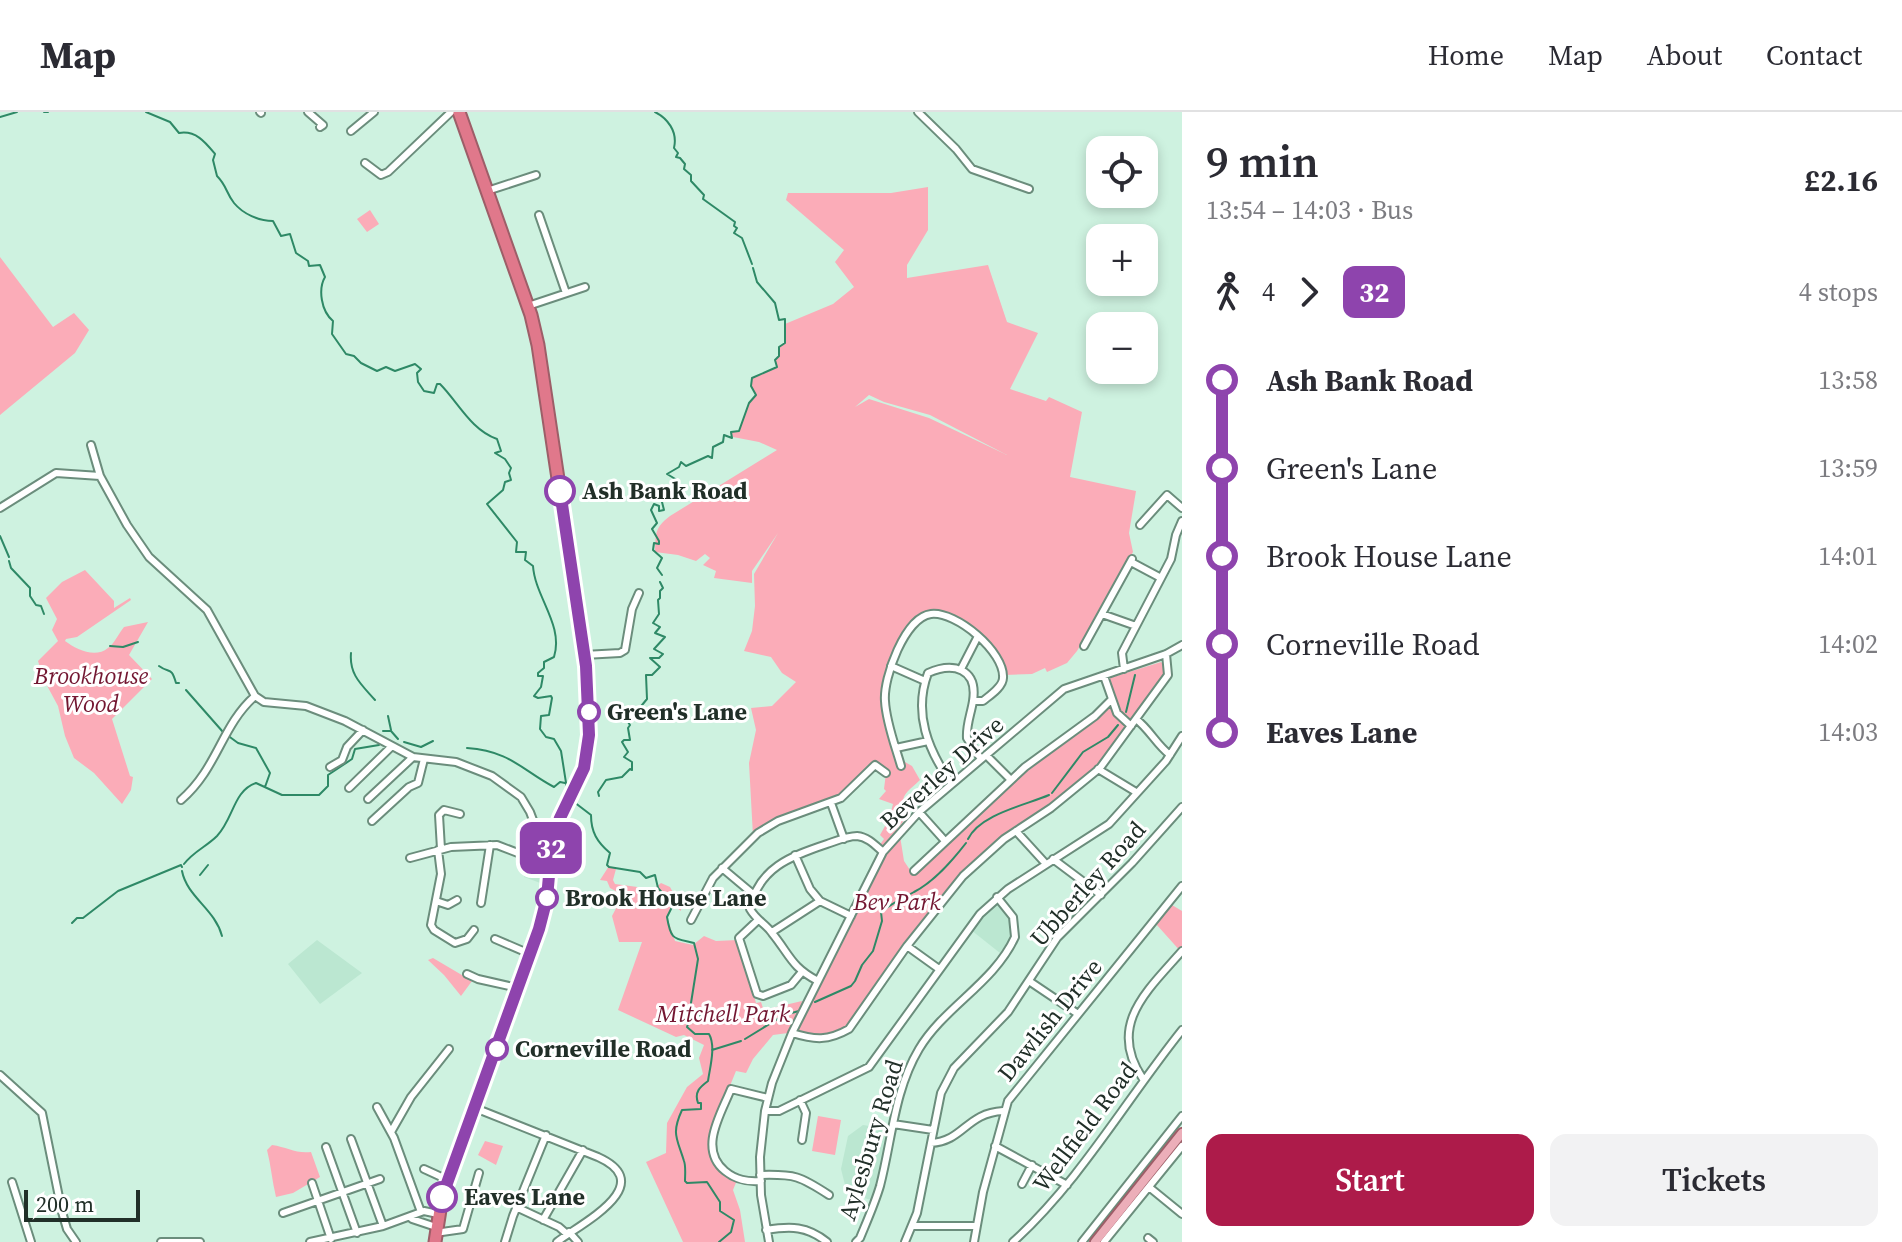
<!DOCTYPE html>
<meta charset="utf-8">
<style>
body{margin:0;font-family:"Source Serif 4",serif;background:#f2f2f3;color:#2b2b33;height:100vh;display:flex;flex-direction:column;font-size:30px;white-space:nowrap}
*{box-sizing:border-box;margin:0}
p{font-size:26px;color:#7c7c81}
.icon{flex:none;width:44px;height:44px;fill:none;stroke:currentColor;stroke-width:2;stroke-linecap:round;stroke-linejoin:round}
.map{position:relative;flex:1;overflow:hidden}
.panel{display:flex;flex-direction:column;background:#fff;width:720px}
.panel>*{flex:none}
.badge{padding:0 16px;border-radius:12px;font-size:28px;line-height:52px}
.buttons{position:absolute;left:1086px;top:24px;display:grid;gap:16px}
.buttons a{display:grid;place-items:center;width:72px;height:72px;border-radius:16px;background:#fff;box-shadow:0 4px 12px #0003;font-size:40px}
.scale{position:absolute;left:24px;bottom:20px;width:116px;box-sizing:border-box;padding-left:8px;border:4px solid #212f28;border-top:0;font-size:22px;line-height:28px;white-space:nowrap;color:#212f28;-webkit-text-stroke:6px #fff;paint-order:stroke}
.map>.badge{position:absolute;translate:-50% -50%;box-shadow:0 0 0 4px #fff}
.legs{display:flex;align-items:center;gap:12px;height:88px;padding:0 24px;font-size:26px}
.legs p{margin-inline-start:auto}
.overview{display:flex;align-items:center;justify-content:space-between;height:136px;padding:0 24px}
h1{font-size:44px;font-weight:600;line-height:60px}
.action{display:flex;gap:16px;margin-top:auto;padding:16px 24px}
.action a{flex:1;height:92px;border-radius:16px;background:#ad1b4a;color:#fff;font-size:32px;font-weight:600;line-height:92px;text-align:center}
.action a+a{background:#f2f2f3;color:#2b2b33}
ul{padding:0 24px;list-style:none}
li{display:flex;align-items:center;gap:28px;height:88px;font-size:30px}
li i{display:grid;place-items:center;width:12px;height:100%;margin:0 10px;background:currentColor}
li i::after{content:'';width:20px;height:20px;margin:-10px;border:6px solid;border-radius:50%;background:#fff}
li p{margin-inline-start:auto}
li:first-child i{background:linear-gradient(#0000 50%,currentColor 0)}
li:last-child i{background:linear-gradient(currentColor 50%,#0000 0)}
header{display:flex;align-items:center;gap:48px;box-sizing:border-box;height:112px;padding:0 40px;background:#fff;border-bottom:2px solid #e1e1e2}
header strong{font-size:38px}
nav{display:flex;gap:44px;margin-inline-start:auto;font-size:28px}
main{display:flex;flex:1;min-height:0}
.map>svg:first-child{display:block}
.built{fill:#bbe7d1}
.green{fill:#fbacb8;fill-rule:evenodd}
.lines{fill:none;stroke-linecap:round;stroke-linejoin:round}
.stream{stroke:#2e8966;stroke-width:2}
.minor-casing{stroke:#6b8d7c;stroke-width:10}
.major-casing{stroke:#9d5e68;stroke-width:12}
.highway-casing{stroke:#9d5e68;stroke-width:15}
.minor{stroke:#fff;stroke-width:6}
.major{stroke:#ecaeb9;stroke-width:8}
.highway{stroke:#e0788b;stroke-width:11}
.line-1-casing{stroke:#fff;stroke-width:18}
.line-1{stroke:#8e44ad;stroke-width:12}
.stop-1-dot{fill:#fff;stroke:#8e44ad;stroke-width:4}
.labels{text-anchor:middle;stroke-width:6;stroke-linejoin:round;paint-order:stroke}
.stop-label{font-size:24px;font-weight:bold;fill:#212f28;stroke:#fff;text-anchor:start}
.park-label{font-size:24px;font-style:italic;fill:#731631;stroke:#fff}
.street-label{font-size:24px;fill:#212f28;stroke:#fff}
</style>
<header>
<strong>Map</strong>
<nav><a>Home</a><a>Map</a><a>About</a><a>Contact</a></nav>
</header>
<main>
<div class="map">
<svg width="1182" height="1130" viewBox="0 0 1182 1130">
<rect width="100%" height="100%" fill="#cef2e0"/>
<!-- built -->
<path class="built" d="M530 751 542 756 543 772 524 765Z
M996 790 1009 805 1012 824 1000 841 971 818Z
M317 828 362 861 320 892 288 852Z
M863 1013 889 1017 879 1070 871 1088 861 1085 846 1077 841 1057 848 1024Z"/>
<!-- green -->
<path class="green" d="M928 75V118L907 153V166L988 153 1007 210 1038 221 1010 277 1046 289 1049 285 1082 300 1070 365 1136 379 1129 421 1133 440 1077 539 1067 551 1047 560 1045 556 1032 562 1005 563C1003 556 1001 547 997 540 988 523 944 494 925 501 902 509 884 562 882 585 881 603 891 627 896 645L912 654 920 668C905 682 898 684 907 705L882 735 879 734 884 727 880 723 889 707 893 692 879 687 886 679 884 677 886 661 875 652 868 653 839 684 753 724 749 651 756 618 751 596 772 594 796 570 782 561 771 545 744 539 752 519 755 494 754 462 778 421 752 459V471L714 466 716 459 703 453 710 446 705 442 696 449 678 443 655 440C656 422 654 416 670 404L777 338 759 330 733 325 731 320 739 319 749 291 756 283 751 274 752 266 777 255 775 248 779 244V235L785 231V212L833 192 854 175 835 150 844 138 786 88 788 81H891ZM869 283 884 290 930 303 1007 343 929 306 869 287 855 295Z
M370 98 379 112 367 120 357 107Z
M0 145 53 215 74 201 89 218 75 241 0 303Z
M85 458 114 489V496L130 486 131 488 77 525 66 527 65 529C76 537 95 547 108 536 114 532 119 521 124 515L148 510 129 543 152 567 112 607 130 664 133 665 131 678 122 692 94 661 74 646 65 624 58 594 44 568 38 549 58 529 52 518 57 507 46 486 62 470Z
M1161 550 1166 555 1164 565 1106 645 1092 659 1044 699 1002 724 963 761 853 910C835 925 818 928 796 919L885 741 900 724 904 749 912 761 1017 664 1113 588 1108 570 1110 566Z
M609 754 616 757 613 768 615 772 645 776 649 781 661 771 670 775 681 795V799L673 793 667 805 675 829 693 833 704 824 716 829 738 828 756 891 761 890 765 902 773 899 772 896 802 889 800 901 795 905 788 921 773 923 753 947 746 961 736 959 712 1018V1041L737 1068 733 1078 740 1098 745 1130H683L646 1050 666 1041 667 1011 687 975 703 962 699 946 704 933 684 923 676 925 618 898 642 830H619L612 804 623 783 610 776 607 769 600 768Z
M1172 793 1182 799V841L1156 812Z
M433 846 472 869 461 884 444 863 428 848Z
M818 1004 841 1008 835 1043 812 1039Z
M485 1029 503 1034 496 1053 478 1043Z
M272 1033C287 1035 296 1042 311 1040L320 1065 293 1081 276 1085C272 1069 271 1053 267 1038Z"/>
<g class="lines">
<!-- stream -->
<path class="stream" d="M44 0H48
M146 0 170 10 179 21C196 18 206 31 215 42L213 48 217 64C227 74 226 81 234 91 243 102 259 109 273 109L281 124 290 122 296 141 308 149 309 154 320 153 325 165C318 177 321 199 333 209L332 222 346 242 354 244 361 251 377 259 386 255 395 259 415 252 421 257 417 261 418 270 424 279 434 281 437 272H440C458 290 471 318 497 327L501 339 495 341 505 347 511 356 509 361 511 368 505 370 503 378 487 392 517 430 516 440H526L525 448 533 454C535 485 564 513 554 545L544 550V556L538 561V564H543L541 575 534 584 538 586 551 584 552 586 549 603 541 604 540 617 546 625 554 627 561 639 567 677
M655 0C667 6 678 19 674 36L678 41 676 45 680 46 685 52 684 57 691 63V69L704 83 703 87 735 110 734 114 737 116 734 121 742 126 752 152
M0 5 17 0
M0 424 9 445
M9 449 11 456 30 476V484L36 493 41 494 44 502
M662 463 657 456 662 446 653 438 654 431 659 432V429L652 417 657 411 651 398 654 392 659 394V399L664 398 661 386H666L677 368 667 362 679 355 681 350 686 354 708 344 712 346 713 335 723 330 724 323 732 326 731 320 739 319 749 291 756 283 751 274 752 266 777 255 775 248 779 244V235L785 231V207L779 208 775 191 757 170 753 156
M110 534 123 535 138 530
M351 541C349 563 362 573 375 588
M159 554C170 562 171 554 176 571H179
M186 578 223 620 238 631 256 636 270 661 265 675
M1126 600 1135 563
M388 604 391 618
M383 619H391L398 627
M404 630 421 635 433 629
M467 636C510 639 522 658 554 675L560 670 565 671
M1052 681 1083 640 1108 625 1118 613
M599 684 598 680 606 668 622 665 630 657 632 658V650L624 645 628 640 622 630 624 628H630L628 616 630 613 628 610 647 587 646 563H652L660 555 650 546H659L663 542 654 537 665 525 655 521 660 515 653 511 659 502 658 488 660 486V479L663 476 660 470
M574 690 591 703C591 720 597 730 610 741L607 753 609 755 640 760 646 766 655 763 658 776 673 793 667 805C671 829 674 826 694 831L698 847 691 891V897L700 903V907L688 912 687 915 695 922H709C716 934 710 955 708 969 700 975 694 980 698 991H701V997L682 998C671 1022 677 1026 684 1049 686 1054 685 1063 685 1069L687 1071 707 1070 720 1090V1099L734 1108 731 1120 719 1130
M968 727C980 702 1026 693 1049 683
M184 752C194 739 206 735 217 724 234 706 233 679 256 671L282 683H319L328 674V663L352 647 355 637 379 633
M182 759C187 785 215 797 222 824
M200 763 208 753
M72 811 77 806H83L118 779 181 753 182 755
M815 890 851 874 855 869 862 853 873 839 882 809 881 800C894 790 900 788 914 780 935 769 952 749 966 731
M745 927 784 903 799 899
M712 938 741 929"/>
<!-- minor casing -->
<g class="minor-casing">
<path id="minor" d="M260 0 261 1
M308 0 323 13 320 15
M918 0 956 37 972 57 1029 77
M351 19 374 0
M365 51 381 63 388 60 451 0
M487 79 536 63
M539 103 566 181
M528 194 585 175
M91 333 100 364 127 413 149 445 207 498 255 584 264 590 306 594 345 609 413 645 456 650 492 664 521 685 530 700 539 724 552 730
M0 396 56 361 100 364
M1140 413 1167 383 1182 396
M1131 450 1161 466
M1102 502 1136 514
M1084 534 1132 447
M584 543 620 541 625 538 632 497 639 481
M891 554 925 569
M961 557 978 524
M1124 557 1122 541 1171 447 1176 423 1182 409
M1104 564 1117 601 1131 614
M1136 607C1150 618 1156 632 1170 643
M896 636 928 629
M986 643 1011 668
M901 654C895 633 886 610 885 589 883 566 905 505 931 502 956 499 1005 540 1003 566 1003 575 989 584 983 589H973
M330 655 342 648 347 635 363 618
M1098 657 1136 680
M951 671C928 638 913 601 928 561 953 550 978 556 973 589 971 602 966 613 967 626L981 647
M349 676 391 635
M368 687 413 645
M181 688C218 656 221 614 255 584
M831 691 844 727
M919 700 945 729
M372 709 409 675 418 671 424 647
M1016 719 1046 752
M441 737 439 703 444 698 460 702
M438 738 441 762 431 813 434 818 455 831 467 827 474 818
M795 743 810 777 820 789 851 804
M410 746 451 735 497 733 549 753
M1053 747 1101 783
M722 756 753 782
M914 759 1025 655 1095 604 1111 588
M436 789 448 793 457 788
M481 791 490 733
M691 808 713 766 758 721 778 709 841 686 875 653 886 661
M757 809 739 826 757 882 763 884 791 873 801 861
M772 820 820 789
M495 827 530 842
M907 834 939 857
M467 862 478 867 518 876
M818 869C791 855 790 843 772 821 765 811 757 809 750 797 758 756 791 744 827 732 836 729 847 724 857 724 868 725 875 733 883 740
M1029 869 1078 902
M792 921C815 928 828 929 849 917L907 834 963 764 1004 727 1051 696 1100 656 1168 563 1166 542
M0 963 42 1001 62 1100 67 1117 76 1130
M1143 967C1106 913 1148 878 1182 839
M800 988 806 1001 802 1028
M377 995 394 1026 421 1100
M475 996 598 1045C660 1073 580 1112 557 1130
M765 999H779L869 955 980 802 1008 777 1109 712 1166 649 1182 624
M893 1012 933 1018
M391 1020 411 985 449 937
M351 1027 383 1114
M931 1031C964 1029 966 1001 1003 999
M995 1034 1067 1073
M326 1035 357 1121
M424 1057 448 1068
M760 1063C795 1062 800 1064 829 1083
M761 1069C747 1070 736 1068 725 1059 698 1037 721 1002 731 977L768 986
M12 1070 31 1130
M312 1071 331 1127
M1022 1072 1032 1053
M1149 1075 1182 1102
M516 1095 559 1115 567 1122
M283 1101 380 1067
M412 1107 436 1115
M543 1108 583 1038
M913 1114H976
M766 1118C791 1114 807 1114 827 1130
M569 1120 578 1130
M435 1121 463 1117 479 1061
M1148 1126 1153 1130
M161 1130H200
M310 1130 383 1114 424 1099 438 1102
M505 1130 513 1104 546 1023
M769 1130 761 1083 760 1045 765 999 772 971 792 921 883 740 919 700 1064 577 1166 542 1182 533
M856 1130 860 1126C867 1109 875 1091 880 1074 892 1028 894 979 919 937 944 895 994 871 1015 825L1013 805 997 785
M905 1130 917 1101 941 981 954 956 1008 900 1057 826 1132 751 1182 695
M974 1130 983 1080 1008 989 1182 774
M1013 1130C1080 1069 1126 988 1182 918
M1082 1130 1182 1004
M1104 1130 1182 1034"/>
</g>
<!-- major casing -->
<g class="major-casing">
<path id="major" d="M1095 1130 1182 1021"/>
</g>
<!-- highway casing -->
<g class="highway-casing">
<path id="highway" d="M435 1130 442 1085 539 817 547 786 552 730 560 706 584 656 589 623 586 554 538 233 531 203 459 0"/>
</g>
<!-- minor -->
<use href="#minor" class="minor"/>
<!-- major -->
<use href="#major" class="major"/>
<!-- highway -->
<use href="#highway" class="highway"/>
</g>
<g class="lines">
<!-- line-1 casing -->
<g class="line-1-casing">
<path id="line-1" d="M442 1085 539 817 547 786 552 730 560 706 584 656 589 623 586 554 560 379"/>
</g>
<!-- line-1 -->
<use href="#line-1" class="line-1"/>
</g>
<!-- markers -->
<g class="stop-1-dot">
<circle cx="560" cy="379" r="14"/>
<circle cx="589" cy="600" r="10"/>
<circle cx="547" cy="786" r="10"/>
<circle cx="497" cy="937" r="10"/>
<circle cx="442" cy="1085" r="14"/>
</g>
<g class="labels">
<!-- stop labels -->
<g class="stop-label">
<text x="582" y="387">Ash Bank Road</text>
<text x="607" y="608">Green's Lane</text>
<text x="565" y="794">Brook House Lane</text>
<text x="515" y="945">Corneville Road</text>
<text x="464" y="1093">Eaves Lane</text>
</g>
<!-- park labels -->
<g class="park-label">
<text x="91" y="572">Brookhouse<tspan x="91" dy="28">Wood</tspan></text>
<text x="897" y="798">Bev Park</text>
<text x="723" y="910">Mitchell Park</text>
</g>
<!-- street labels -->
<g class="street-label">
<text transform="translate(942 661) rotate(-42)" y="8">Beverley Drive</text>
<text transform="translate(1088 772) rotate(-48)" y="8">Ubberley Road</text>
<text transform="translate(1050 908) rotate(-51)" y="8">Dawlish Drive</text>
<text transform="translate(1085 1015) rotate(-53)" y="8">Wellfield Road</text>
<text transform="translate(871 1028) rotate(-73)" y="8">Aylesbury Road</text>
</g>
</g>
</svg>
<div class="buttons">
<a><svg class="icon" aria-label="locate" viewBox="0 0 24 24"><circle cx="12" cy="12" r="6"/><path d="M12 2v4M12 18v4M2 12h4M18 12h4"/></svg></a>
<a>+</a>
<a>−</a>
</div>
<div class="scale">200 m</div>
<b class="badge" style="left:551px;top:736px;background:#8e44ad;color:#fff">32</b>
</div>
<section class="panel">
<div class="overview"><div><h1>9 min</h1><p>13:54 – 14:03 · Bus</p></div><b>£2.16</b></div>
<div class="legs"><svg class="icon" aria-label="walk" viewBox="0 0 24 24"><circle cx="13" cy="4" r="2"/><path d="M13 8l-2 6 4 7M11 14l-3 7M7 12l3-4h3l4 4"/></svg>4<svg class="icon" aria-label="forward" viewBox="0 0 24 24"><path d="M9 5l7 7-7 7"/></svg><b class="badge" style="background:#8e44ad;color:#fff">32</b><p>4 stops</p></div>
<ul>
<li><i style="color:#8e44ad"></i><b>Ash Bank Road</b><p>13:58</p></li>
<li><i style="color:#8e44ad"></i><span>Green's Lane</span><p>13:59</p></li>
<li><i style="color:#8e44ad"></i><span>Brook House Lane</span><p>14:01</p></li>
<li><i style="color:#8e44ad"></i><span>Corneville Road</span><p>14:02</p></li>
<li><i style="color:#8e44ad"></i><b>Eaves Lane</b><p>14:03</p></li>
</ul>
<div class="action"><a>Start</a><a>Tickets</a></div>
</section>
</main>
